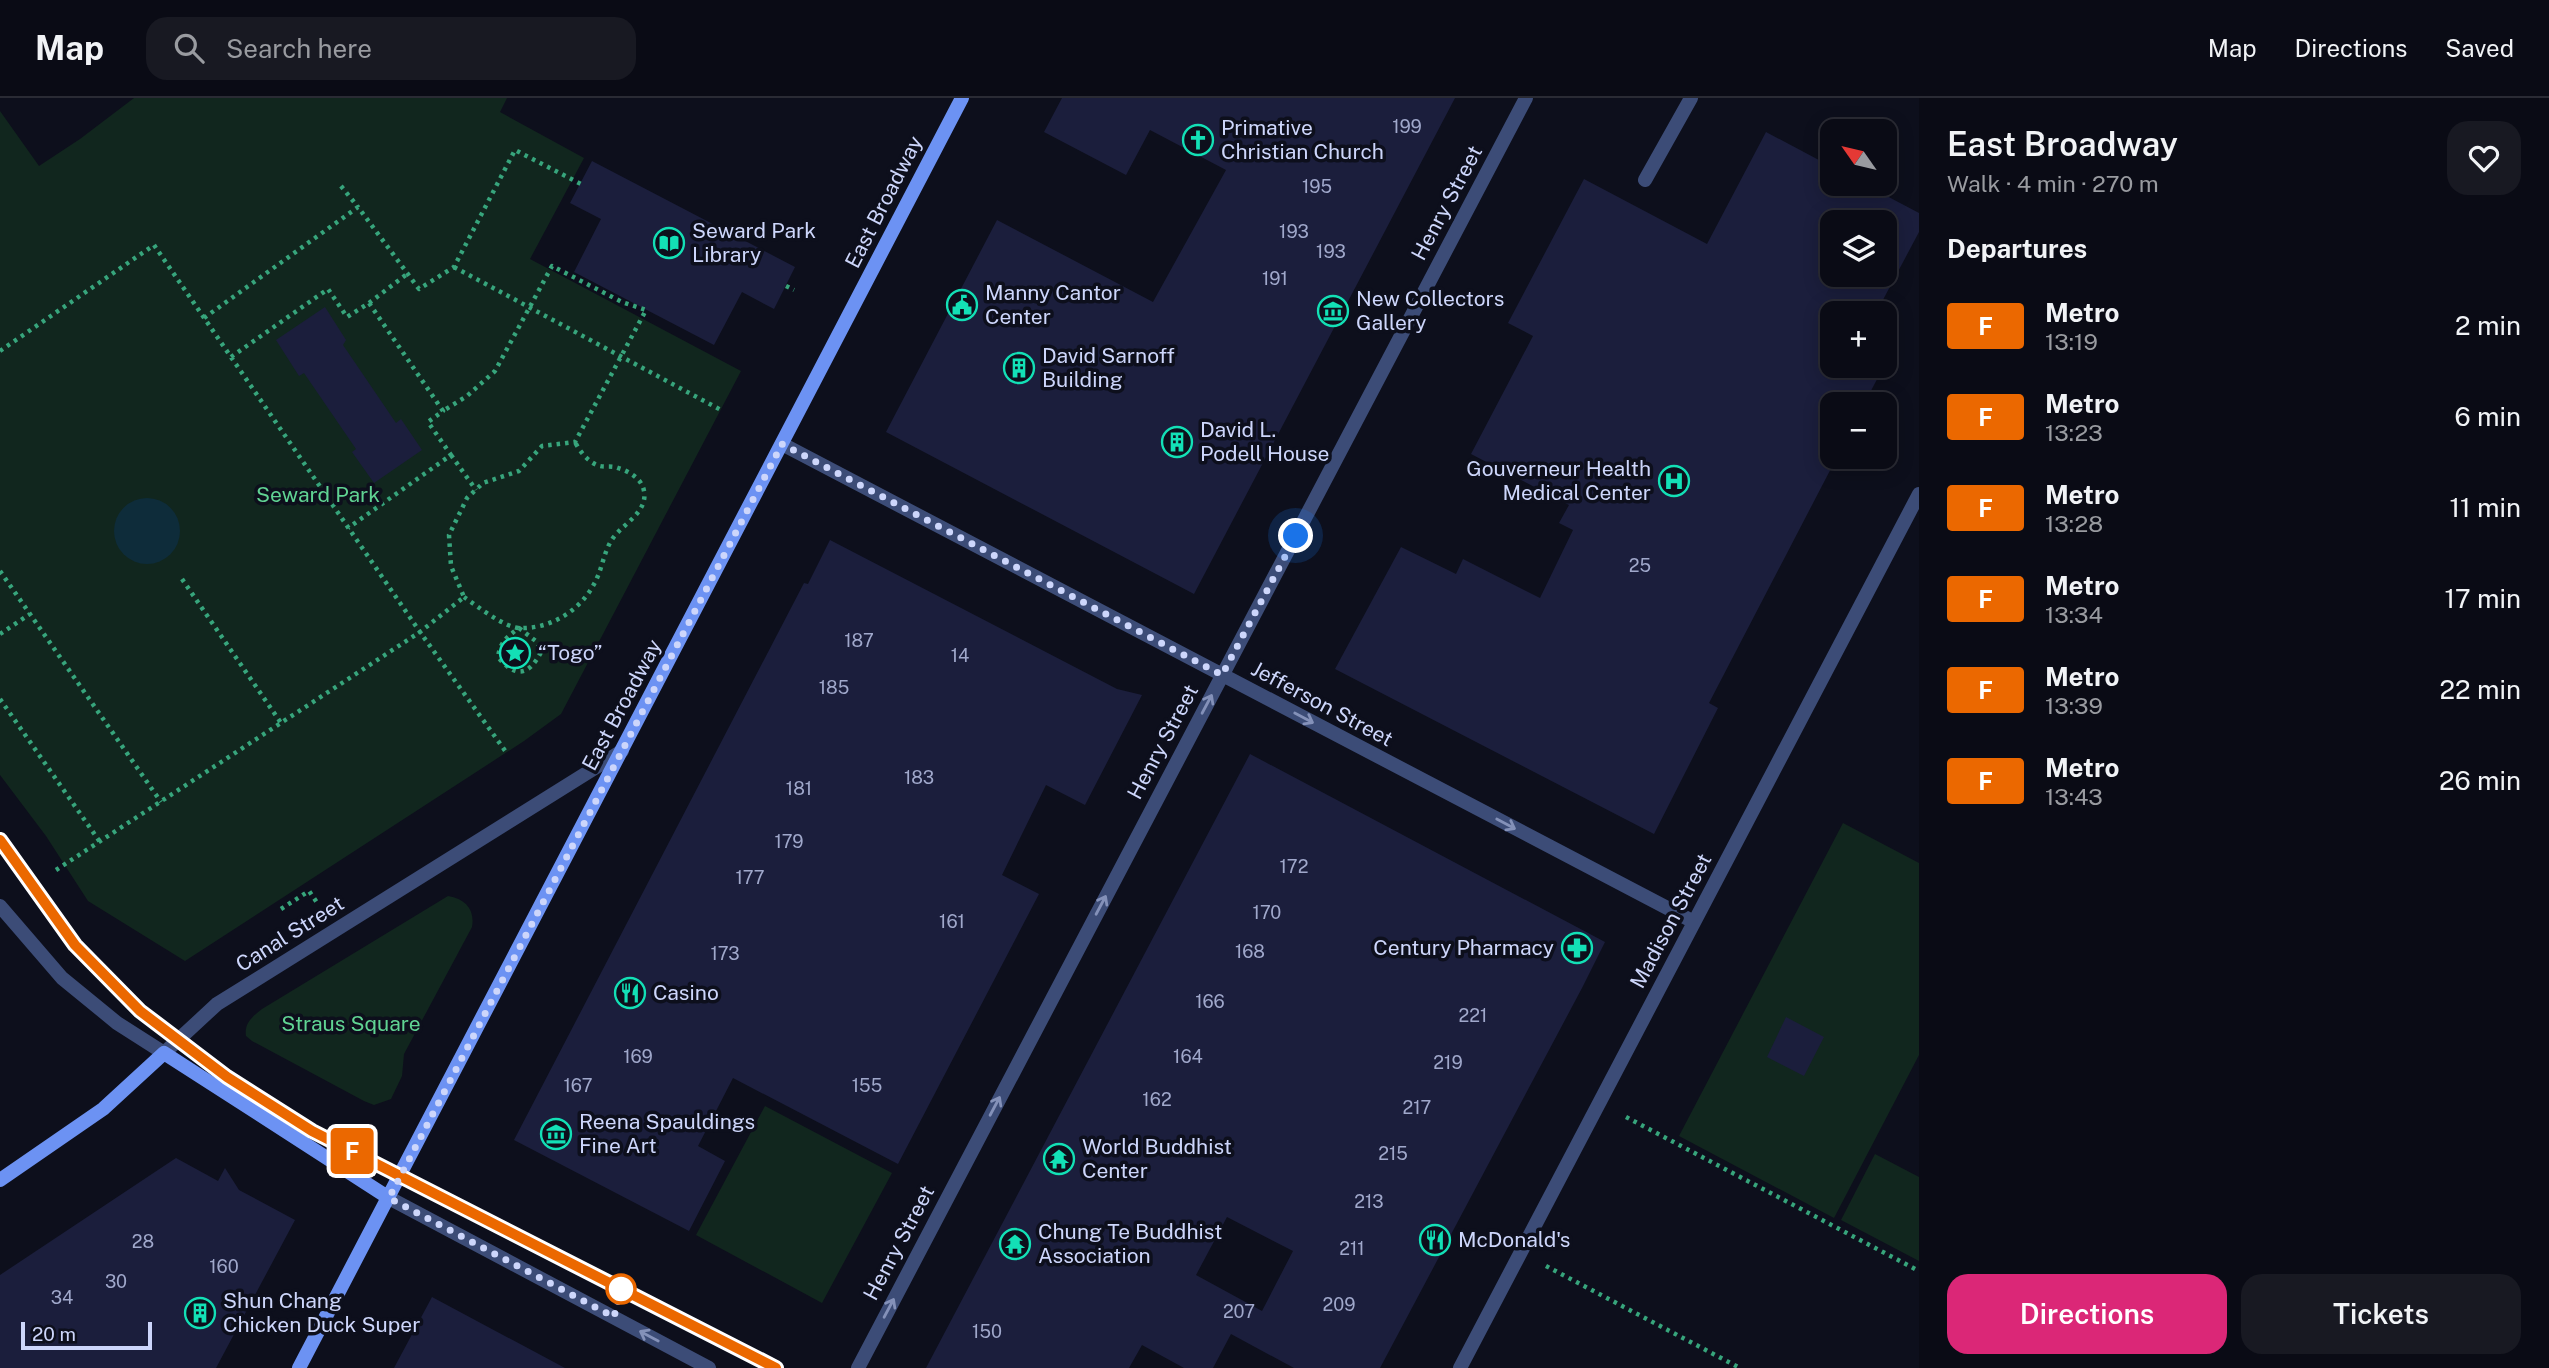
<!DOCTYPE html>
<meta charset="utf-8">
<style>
body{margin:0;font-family:"Public Sans",sans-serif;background:#181922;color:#f1f3f6;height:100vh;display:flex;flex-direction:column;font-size:26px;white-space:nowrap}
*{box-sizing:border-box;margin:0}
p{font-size:23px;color:#999ba0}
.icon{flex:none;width:38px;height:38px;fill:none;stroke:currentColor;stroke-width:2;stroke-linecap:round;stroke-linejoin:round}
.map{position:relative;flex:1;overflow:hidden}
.panel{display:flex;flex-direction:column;background:#0a0b15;width:630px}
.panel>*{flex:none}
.badge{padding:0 14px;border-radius:5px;font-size:24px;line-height:46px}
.needle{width:46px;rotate:304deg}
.tools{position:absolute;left:1820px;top:21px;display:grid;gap:14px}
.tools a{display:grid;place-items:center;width:77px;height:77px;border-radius:14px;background:#0a0b15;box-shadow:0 4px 18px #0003,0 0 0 2px #2a2b34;font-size:35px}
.scale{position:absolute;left:21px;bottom:18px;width:131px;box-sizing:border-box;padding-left:7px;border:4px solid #cdd6fb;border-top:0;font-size:19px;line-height:24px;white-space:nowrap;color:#cdd6fb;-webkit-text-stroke:5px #0d0f1c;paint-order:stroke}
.you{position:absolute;width:35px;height:35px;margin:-18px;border:5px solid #fff;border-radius:50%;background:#1a73e8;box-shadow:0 0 0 10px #1a73e833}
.map>.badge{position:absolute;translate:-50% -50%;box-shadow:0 0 0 4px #fff}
h2{padding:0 28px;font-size:26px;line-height:63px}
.round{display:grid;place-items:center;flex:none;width:74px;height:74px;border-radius:21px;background:#181922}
.overview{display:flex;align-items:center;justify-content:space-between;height:119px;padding:0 28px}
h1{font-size:33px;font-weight:600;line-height:52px}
.primary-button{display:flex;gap:14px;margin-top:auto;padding:14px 28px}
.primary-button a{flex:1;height:80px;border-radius:21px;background:#db2777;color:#fff;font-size:28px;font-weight:600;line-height:80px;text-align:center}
.primary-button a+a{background:#181922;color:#f1f3f6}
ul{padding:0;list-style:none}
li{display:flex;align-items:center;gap:21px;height:91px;padding:0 28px}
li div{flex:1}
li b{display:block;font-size:26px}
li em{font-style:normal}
li .badge{min-width:77px;font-weight:700;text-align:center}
header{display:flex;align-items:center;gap:42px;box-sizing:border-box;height:98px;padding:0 35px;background:#0a0b15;border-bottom:2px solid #2a2b34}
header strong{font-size:33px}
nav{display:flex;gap:38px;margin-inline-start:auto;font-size:24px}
.search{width:490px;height:63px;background:#181922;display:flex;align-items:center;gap:18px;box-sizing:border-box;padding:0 24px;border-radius:21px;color:#999ba0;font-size:26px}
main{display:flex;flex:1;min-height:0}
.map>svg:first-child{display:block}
.green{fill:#11261e}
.water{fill:#0e2c3a}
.building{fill:#1b1e3c;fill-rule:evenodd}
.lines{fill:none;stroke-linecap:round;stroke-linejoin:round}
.path{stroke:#37a57c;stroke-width:4.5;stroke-dasharray:3.5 5;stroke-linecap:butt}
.service{stroke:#3c4c77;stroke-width:14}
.pedestrian{stroke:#3c4c77;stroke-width:14}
.minor{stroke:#3c4c77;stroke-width:14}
.secondary{stroke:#6c92f3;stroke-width:14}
.oneway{stroke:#8491b9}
.line-casing{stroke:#fff;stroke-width:16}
.line{stroke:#eb6800;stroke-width:10}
.walk{stroke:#cdd6fb;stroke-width:7;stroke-dasharray:0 12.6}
.stop-dot{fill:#fff;stroke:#eb6800;stroke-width:3.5}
.labels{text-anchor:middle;stroke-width:7;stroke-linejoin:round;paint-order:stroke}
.number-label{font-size:18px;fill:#a0a8cb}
.poi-label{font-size:21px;fill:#cdd6fb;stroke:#0d0f1c;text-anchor:start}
.street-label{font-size:21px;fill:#cdd6fb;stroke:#0d0f1c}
.park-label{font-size:21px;fill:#60d393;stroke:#0d0f1c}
</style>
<header>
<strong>Map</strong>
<div class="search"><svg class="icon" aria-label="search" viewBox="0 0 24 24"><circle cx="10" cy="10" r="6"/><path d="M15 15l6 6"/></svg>Search here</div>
<nav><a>Map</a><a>Directions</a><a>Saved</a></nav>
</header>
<main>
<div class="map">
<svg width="1919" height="1270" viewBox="0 0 1919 1270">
<rect width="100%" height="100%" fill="#0d0f1c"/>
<!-- green -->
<path class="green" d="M134 0H507L500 14 584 60 530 161 741 273 561 616 524 643 185 863 88 803 46 738 0 677V13L39 68 80 41Z
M1843 725 1919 765V957L1834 1120 1679 1038Z
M448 798C466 801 475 812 472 829L404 956 402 978 391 1001 374 1007 364 1003 252 943 246 938C244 925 253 918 262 911Z
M765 1008 892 1075 822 1205 696 1137Z
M1875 1056 1919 1079V1163L1841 1122Z"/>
<!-- water -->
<path class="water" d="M114 433a33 33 0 1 1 66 0a33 33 0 1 1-66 0Z"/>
<!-- building -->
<path class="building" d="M1062 0H1455L1194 496 886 334 997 122 1153 204 1226 72 1150 32 1126 77 1044 34Z
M1766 34 1832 69V86H1864L1919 115V134L1876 215H1832V268H1884L1864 306H1832V359H1837L1709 605 1718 610 1654 736 1335 571 1401 449 1456 476 1463 461 1540 500 1573 432 1559 425 1569 407 1471 356 1533 238 1508 225 1584 81 1707 146ZM1832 124H1885V177H1832Z
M592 63 795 169 774 211 742 194 714 247 574 174 601 121 570 105Z
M325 209 346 242 343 247 396 325 401 321 422 352 374 385 352 354 356 351 304 275 299 278 276 242Z
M830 442 1117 591 1142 597 1085 707 1046 687 1002 777 1039 796 898 1066 733 980 698 1048 725 1063 689 1133 514 1042 804 485 808 486Z
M1250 656 1605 844 1582 890 1380 1270H1294L1231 1236 1213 1270H1184L1142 1247 1129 1270H926ZM1227 1119 1293 1153 1262 1213 1196 1177Z
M1786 919 1824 939 1804 978 1767 959Z
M176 1060 218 1083 225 1070 239 1092 295 1122 216 1270H0V1177Z
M432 1199 565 1270H394Z"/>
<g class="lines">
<!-- path -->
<path class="path" d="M341 88 358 109
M454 169 721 312
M786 188 794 192
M369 205 407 176
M204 220 358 109 419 191 454 169 515 52 581 86
M0 253 154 147 420 534 506 654
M231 259 328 191 347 219 369 205 443 313 428 324 451 357 348 430
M451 357 476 392
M0 473 161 704
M182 481 281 625
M464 499C477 508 505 530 520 530 553 531 584 510 597 480 603 467 604 453 613 440 623 426 648 414 644 393 642 381 629 373 618 370 611 367 603 370 597 367 587 363 579 352 575 344
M519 530 537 544 541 554C529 578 515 580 498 559 500 544 507 539 519 530Z
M0 536 30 516
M0 601 100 744
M56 772 420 534 464 499 451 468 449 437 467 400 483 385 519 373 542 348 575 344 646 212 622 204 552 168 495 273 467 298 443 313
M281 811 309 793 318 806
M1626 1019 1919 1173
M1546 1168 1740 1270"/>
<!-- service -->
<path class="service" d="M1645 82 1691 0"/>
<!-- pedestrian -->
<path class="pedestrian" d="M164 955 217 906 622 653"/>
<!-- minor -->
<path class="minor" d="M782 346 1694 824
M0 808 62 880 117 925 164 955
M389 1100 709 1270
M858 1270 1526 0
M1460 1270 1919 396"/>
<!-- secondary -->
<path class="secondary" d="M0 1082 103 1011 164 955 389 1100
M299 1270 962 0"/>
</g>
<!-- one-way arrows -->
<defs><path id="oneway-shaft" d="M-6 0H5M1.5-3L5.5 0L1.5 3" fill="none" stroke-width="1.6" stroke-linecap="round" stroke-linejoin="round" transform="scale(1.75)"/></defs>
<g class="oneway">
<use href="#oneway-shaft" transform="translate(1207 606) rotate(-62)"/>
<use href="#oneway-shaft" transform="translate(1304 620) rotate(28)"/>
<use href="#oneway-shaft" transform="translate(1506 726) rotate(28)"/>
<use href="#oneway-shaft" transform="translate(1101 807) rotate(-62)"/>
<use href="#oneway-shaft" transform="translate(995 1008) rotate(-62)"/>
<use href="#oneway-shaft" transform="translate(889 1210) rotate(-62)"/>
<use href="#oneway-shaft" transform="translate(649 1238) rotate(-152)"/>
</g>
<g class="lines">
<!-- line casing -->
<g class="line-casing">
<path id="line" d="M0 742 75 847 140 913 227 979 312 1033 776 1270"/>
</g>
<!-- line -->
<use href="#line" class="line"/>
<!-- walk -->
<path class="walk" d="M621 1191 614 1219 389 1100 782 346 1222 577 1296 438"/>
</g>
<!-- icons -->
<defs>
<g id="church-ring" transform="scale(1.575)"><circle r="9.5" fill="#0d0f1c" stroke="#13e0b6" stroke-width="1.5"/><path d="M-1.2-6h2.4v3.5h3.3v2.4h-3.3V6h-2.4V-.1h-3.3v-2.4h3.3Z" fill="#13e0b6"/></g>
<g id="library-ring" transform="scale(1.575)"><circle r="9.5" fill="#0d0f1c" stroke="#13e0b6" stroke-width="1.5"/><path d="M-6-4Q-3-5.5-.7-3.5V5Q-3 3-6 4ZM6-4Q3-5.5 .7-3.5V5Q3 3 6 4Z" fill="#13e0b6"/></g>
<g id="civic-ring" transform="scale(1.575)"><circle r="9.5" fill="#0d0f1c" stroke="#13e0b6" stroke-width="1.5"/><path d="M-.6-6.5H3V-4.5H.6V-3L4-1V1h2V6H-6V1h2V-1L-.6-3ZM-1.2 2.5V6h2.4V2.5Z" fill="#13e0b6"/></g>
<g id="museum-ring" transform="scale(1.575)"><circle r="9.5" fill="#0d0f1c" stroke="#13e0b6" stroke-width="1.5"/><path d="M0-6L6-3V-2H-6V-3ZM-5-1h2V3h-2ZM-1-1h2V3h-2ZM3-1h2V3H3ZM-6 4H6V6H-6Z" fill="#13e0b6"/></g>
<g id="building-ring" transform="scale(1.575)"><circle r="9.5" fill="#0d0f1c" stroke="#13e0b6" stroke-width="1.5"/><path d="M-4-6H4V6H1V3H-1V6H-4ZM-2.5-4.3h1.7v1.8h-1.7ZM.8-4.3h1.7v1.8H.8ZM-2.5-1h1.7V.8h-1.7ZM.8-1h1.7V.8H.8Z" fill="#13e0b6"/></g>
<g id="hospital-ring" transform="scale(1.575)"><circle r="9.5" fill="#0d0f1c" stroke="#13e0b6" stroke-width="1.5"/><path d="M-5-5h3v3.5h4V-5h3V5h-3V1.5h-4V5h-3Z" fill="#13e0b6"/></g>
<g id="sight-ring" transform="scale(1.575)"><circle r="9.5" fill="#0d0f1c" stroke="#13e0b6" stroke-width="1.5"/><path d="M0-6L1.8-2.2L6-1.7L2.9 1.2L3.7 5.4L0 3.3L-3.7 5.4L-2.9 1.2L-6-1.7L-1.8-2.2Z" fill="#13e0b6"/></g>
<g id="pharmacy-ring" transform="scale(1.575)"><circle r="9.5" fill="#0d0f1c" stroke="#13e0b6" stroke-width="1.5"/><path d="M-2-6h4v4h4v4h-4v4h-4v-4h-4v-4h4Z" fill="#13e0b6"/></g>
<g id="restaurant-ring" transform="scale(1.575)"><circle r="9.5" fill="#0d0f1c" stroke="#13e0b6" stroke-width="1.5"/><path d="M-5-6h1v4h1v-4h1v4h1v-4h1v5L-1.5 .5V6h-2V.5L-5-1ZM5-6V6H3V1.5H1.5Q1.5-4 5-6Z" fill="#13e0b6"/></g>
<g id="temple-ring" transform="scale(1.575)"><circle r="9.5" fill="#0d0f1c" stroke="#13e0b6" stroke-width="1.5"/><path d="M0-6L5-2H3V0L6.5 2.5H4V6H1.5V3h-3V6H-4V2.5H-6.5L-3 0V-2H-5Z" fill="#13e0b6"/></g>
</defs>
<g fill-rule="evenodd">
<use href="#church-ring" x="1198" y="42"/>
<use href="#library-ring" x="669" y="145"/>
<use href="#civic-ring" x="962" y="207"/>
<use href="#museum-ring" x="1333" y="213"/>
<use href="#building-ring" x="1019" y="270"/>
<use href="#building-ring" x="1177" y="344"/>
<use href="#hospital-ring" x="1674" y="383"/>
<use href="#sight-ring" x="515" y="555"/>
<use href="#pharmacy-ring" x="1577" y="850"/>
<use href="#restaurant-ring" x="630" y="895"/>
<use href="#museum-ring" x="556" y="1036"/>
<use href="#temple-ring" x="1059" y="1061"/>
<use href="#restaurant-ring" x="1435" y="1142"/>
<use href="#temple-ring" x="1015" y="1146"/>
<use href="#building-ring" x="200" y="1215"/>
</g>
<!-- markers -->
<circle class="stop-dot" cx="621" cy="1191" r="14"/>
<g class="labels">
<!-- number labels -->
<g class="number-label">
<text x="1407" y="35">199</text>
<text x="1317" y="95">195</text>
<text x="1294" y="140">193</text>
<text x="1331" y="160">193</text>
<text x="1275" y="187">191</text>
<text x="1640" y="474">25</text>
<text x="859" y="549">187</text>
<text x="960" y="564">14</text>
<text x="834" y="596">185</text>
<text x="919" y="686">183</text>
<text x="799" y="697">181</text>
<text x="789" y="750">179</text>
<text x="1294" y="775">172</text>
<text x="750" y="786">177</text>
<text x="1267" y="821">170</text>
<text x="952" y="830">161</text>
<text x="1250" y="860">168</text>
<text x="725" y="862">173</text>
<text x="1210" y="910">166</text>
<text x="1473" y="924">221</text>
<text x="638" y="965">169</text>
<text x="1188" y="965">164</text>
<text x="1448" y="971">219</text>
<text x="578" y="994">167</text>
<text x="867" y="994">155</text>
<text x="1157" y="1008">162</text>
<text x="1417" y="1016">217</text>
<text x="1393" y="1062">215</text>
<text x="1369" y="1110">213</text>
<text x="143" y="1150">28</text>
<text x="1352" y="1157">211</text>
<text x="224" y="1175">160</text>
<text x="116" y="1190">30</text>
<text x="62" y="1206">34</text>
<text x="1339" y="1213">209</text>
<text x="1239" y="1220">207</text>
<text x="987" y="1240">150</text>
</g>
<!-- poi labels -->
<g class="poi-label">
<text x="1221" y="37">Primative<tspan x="1221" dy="24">Christian Church</tspan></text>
<text x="692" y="140">Seward Park<tspan x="692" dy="24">Library</tspan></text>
<text x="985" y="202">Manny Cantor<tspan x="985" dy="24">Center</tspan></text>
<text x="1356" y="208">New Collectors<tspan x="1356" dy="24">Gallery</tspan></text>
<text x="1042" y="265">David Sarnoff<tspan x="1042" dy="24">Building</tspan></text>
<text x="1200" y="339">David L.<tspan x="1200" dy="24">Podell House</tspan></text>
<text x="1651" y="378" text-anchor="end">Gouverneur Health<tspan x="1651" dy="24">Medical Center</tspan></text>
<text x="538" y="562">“Togo”</text>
<text x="1554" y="857" text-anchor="end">Century Pharmacy</text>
<text x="653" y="902">Casino</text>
<text x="579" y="1031">Reena Spauldings<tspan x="579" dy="24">Fine Art</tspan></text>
<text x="1082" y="1056">World Buddhist<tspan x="1082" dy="24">Center</tspan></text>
<text x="1038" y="1141">Chung Te Buddhist<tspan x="1038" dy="24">Association</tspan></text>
<text x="1458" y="1149">McDonald's</text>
<text x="223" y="1210">Shun Chang<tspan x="223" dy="24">Chicken Duck Super</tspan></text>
</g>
<!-- street labels -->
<g class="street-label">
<text transform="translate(884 104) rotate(-63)" y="7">East Broadway</text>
<text transform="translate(1447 105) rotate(-62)" y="7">Henry Street</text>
<text transform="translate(1322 606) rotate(28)" y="7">Jefferson Street</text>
<text transform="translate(622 607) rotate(-62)" y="7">East Broadway</text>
<text transform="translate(1163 644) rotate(-62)" y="7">Henry Street</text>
<text transform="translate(1671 823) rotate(-62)" y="7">Madison Street</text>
<text transform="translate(290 836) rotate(-32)" y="7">Canal Street</text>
<text transform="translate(899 1145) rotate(-62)" y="7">Henry Street</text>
</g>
<!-- park labels -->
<g class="park-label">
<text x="318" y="404">Seward Park</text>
<text x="351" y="933">Straus Square</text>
</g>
</g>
</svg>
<div class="tools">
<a><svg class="needle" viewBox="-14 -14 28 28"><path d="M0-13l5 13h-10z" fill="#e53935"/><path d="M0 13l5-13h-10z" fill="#999ba0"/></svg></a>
<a><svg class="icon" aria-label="layers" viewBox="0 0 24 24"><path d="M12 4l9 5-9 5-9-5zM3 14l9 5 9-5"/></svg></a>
<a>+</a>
<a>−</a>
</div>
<div class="scale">20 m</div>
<div class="you" style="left:1296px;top:438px"></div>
<b class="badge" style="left:352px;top:1053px;background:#eb6800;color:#fff">F</b>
</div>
<section class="panel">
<div class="overview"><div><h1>East Broadway</h1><p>Walk · 4 min · 270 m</p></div><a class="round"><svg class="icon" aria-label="heart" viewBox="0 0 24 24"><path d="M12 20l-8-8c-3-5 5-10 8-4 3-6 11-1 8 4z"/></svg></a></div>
<h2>Departures</h2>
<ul>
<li><span class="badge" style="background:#eb6800;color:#fff">F</span><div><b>Metro</b><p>13:19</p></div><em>2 min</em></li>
<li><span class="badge" style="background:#eb6800;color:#fff">F</span><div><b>Metro</b><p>13:23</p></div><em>6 min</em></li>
<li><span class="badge" style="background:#eb6800;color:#fff">F</span><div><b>Metro</b><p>13:28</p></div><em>11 min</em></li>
<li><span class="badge" style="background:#eb6800;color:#fff">F</span><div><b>Metro</b><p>13:34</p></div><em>17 min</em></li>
<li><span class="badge" style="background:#eb6800;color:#fff">F</span><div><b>Metro</b><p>13:39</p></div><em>22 min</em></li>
<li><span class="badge" style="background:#eb6800;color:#fff">F</span><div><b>Metro</b><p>13:43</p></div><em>26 min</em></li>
</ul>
<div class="primary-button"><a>Directions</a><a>Tickets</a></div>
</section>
</main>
